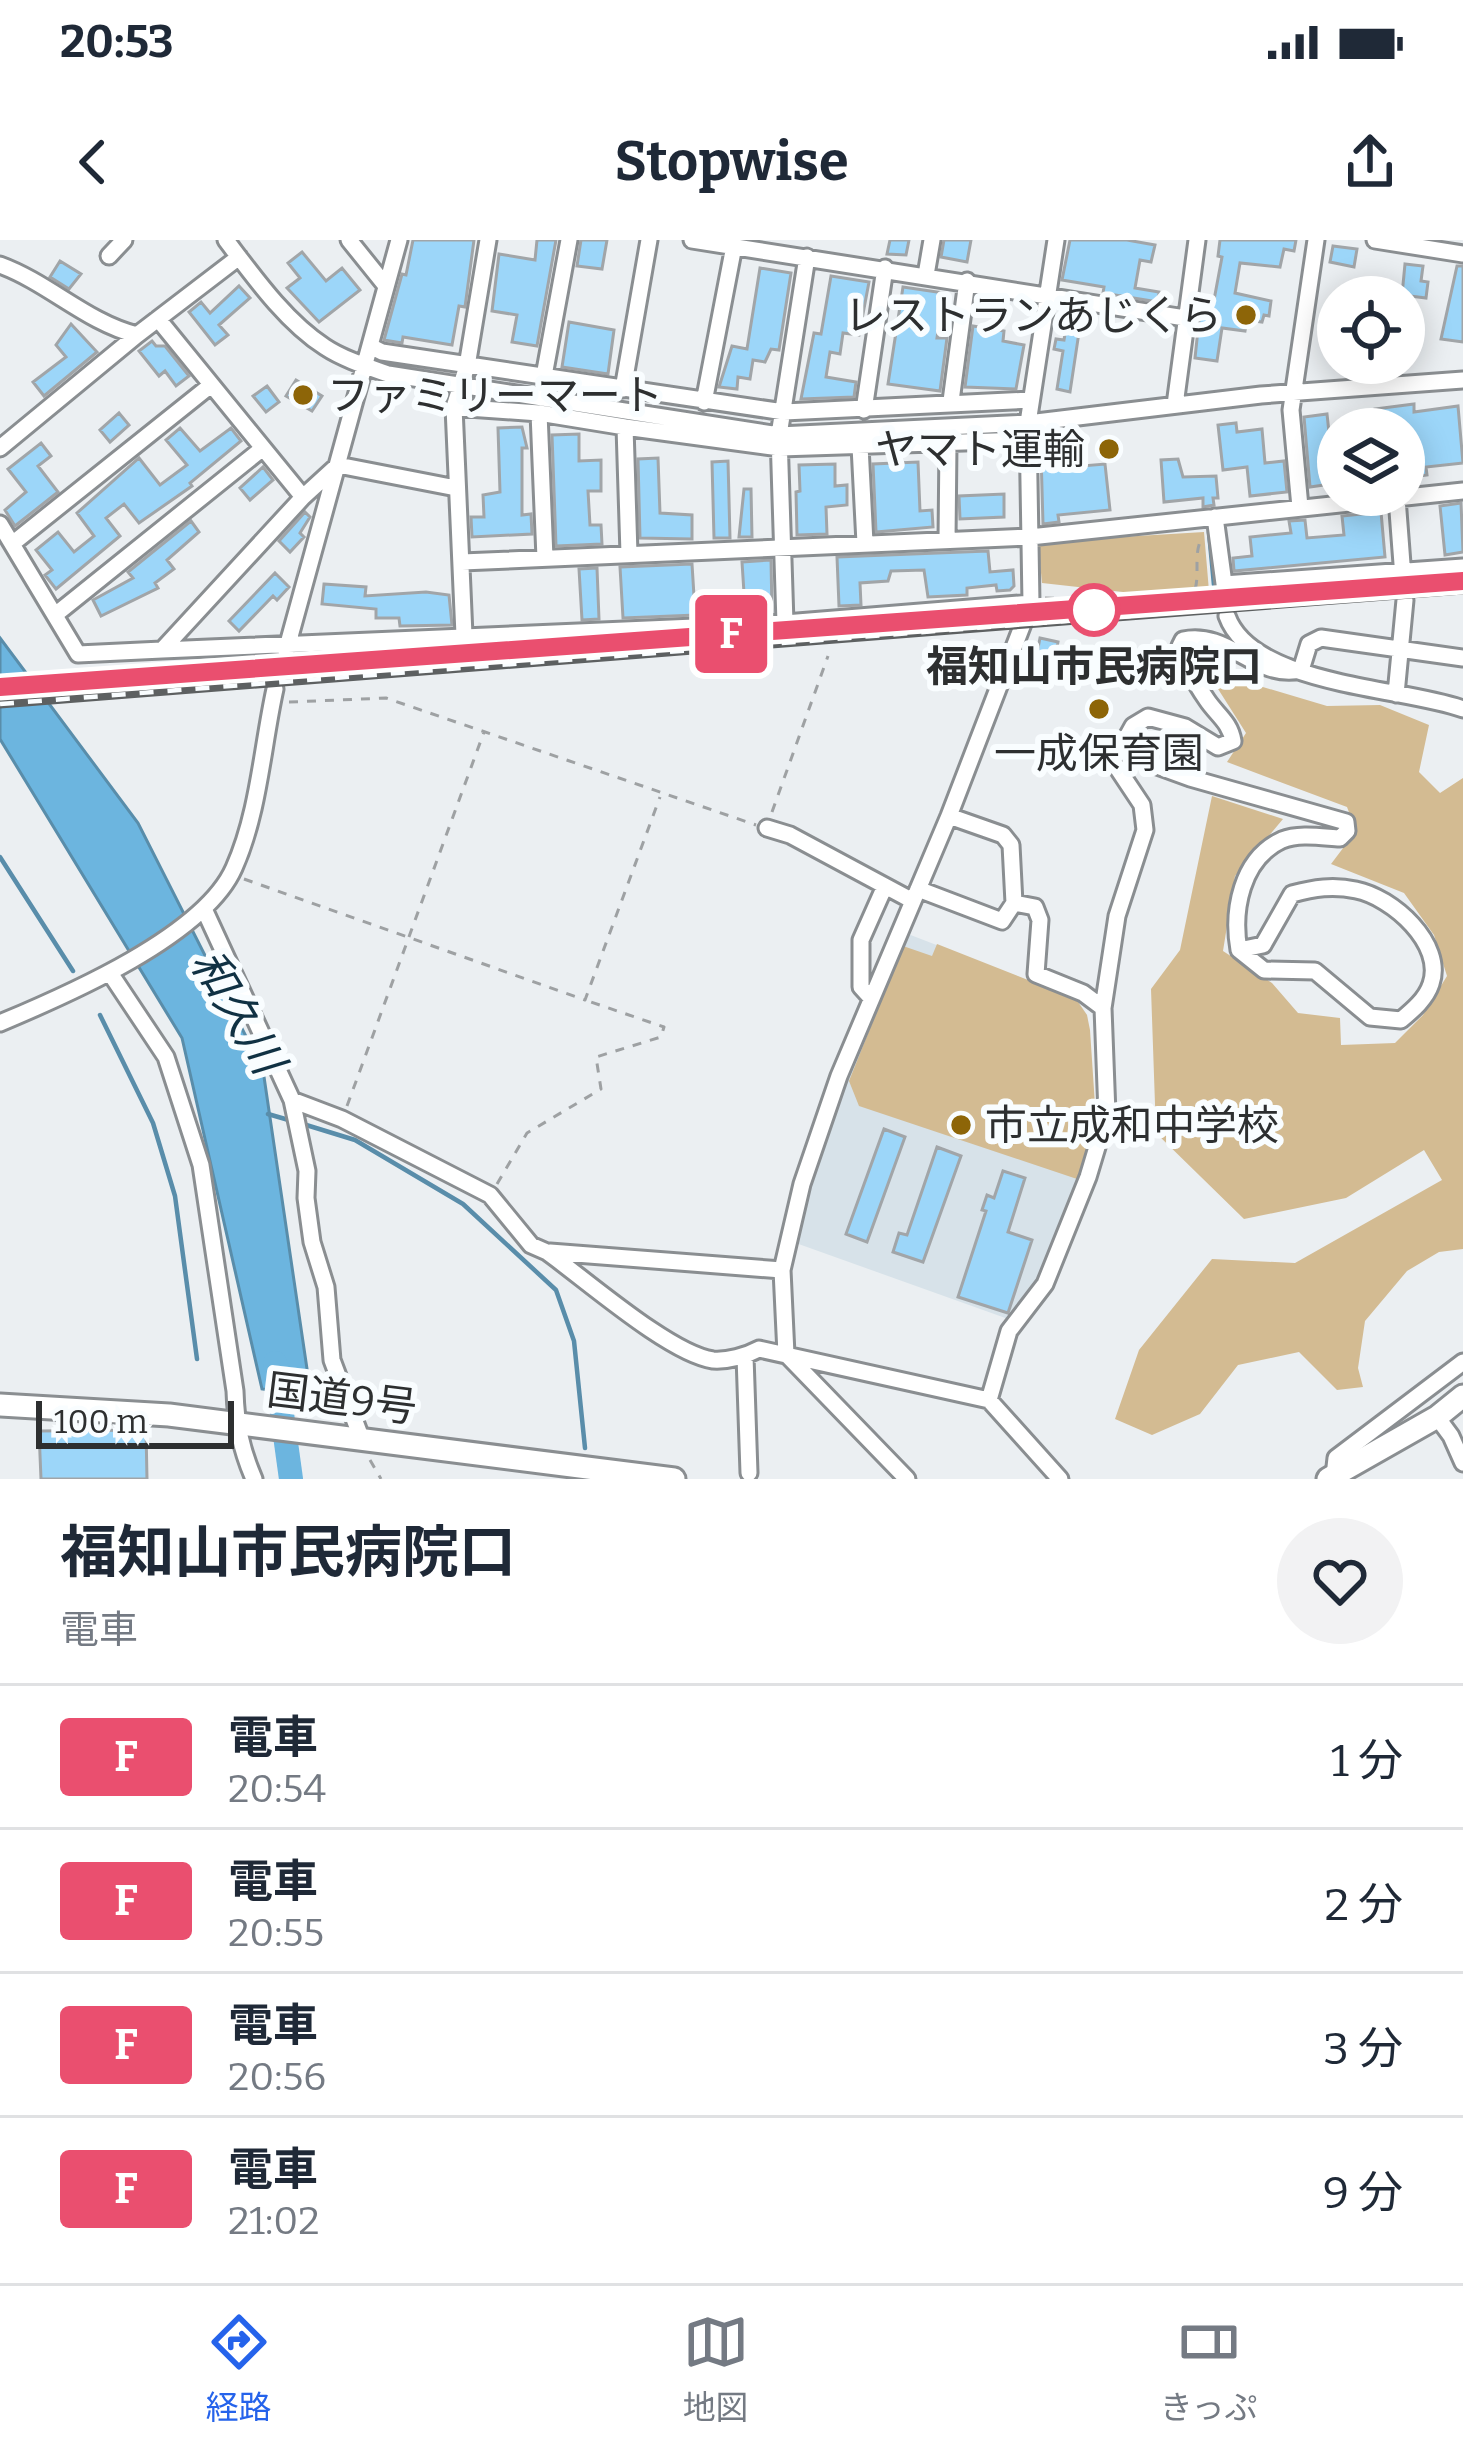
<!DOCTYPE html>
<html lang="ja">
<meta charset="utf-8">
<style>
body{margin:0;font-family:Bitter,"Noto Sans JP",serif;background:#f2f2f3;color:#1f2937;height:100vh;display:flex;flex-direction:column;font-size:45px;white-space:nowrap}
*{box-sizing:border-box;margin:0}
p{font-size:39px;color:#747a83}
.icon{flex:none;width:66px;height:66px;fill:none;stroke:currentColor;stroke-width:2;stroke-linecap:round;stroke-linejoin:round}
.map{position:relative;height:1239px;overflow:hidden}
.details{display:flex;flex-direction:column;background:#fff;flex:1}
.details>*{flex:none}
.badge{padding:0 24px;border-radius:9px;font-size:42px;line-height:78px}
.buttons{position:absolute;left:1317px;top:36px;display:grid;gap:24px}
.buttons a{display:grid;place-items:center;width:108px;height:108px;border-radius:50%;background:#fff;box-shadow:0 6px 30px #0003;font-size:60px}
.scale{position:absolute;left:36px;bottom:30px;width:198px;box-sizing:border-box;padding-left:12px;border:6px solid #2d2f30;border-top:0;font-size:33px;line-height:42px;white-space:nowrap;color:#2d2f30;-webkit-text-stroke:9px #f9fdff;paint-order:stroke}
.map>.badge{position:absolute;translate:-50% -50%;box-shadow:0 0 0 6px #fff}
.round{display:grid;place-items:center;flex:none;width:126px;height:126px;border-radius:63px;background:#f2f2f3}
.overview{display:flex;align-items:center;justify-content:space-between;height:204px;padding:0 60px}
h1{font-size:57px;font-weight:700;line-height:90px}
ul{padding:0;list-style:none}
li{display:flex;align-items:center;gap:36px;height:144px;padding:0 60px;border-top:3px solid #e0e1e3}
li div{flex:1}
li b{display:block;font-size:45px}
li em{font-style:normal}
li .badge{min-width:132px;font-weight:700;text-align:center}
.status{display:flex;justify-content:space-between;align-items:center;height:84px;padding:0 60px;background:#fff;direction:ltr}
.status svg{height:33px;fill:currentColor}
header{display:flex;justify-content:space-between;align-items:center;height:156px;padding:0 60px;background:#fff;font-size:54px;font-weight:700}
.dock{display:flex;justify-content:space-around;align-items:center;height:168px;border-top:3px solid #e0e1e3;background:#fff;font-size:33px;color:#747a83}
.dock a{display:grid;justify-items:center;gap:6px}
.dock .on{color:#2563eb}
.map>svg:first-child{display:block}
.built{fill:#d7e2e9}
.green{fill:#d3bb92}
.water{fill:#6cb5df;stroke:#598daa;stroke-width:3}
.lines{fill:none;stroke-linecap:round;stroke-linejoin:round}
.stream{stroke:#598daa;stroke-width:4.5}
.river{stroke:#6cb5df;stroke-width:24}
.building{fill:#9cd6f9;stroke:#a1a5a8;stroke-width:3}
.minor-tunnel{stroke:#c5c9cb;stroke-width:15;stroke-dasharray:15 8;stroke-linecap:butt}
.minor-casing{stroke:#8a8e91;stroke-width:21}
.highway-casing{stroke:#8a8e91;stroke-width:27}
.path{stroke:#9ea1a3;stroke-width:3;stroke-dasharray:9 9;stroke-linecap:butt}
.minor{stroke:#fff;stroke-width:15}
.highway{stroke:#fff;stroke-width:21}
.rail-casing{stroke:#5d6061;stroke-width:9}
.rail{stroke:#f9fdff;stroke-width:4.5;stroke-dasharray:14;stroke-linecap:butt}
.line-casing{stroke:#fff;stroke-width:27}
.line{stroke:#ea4f6f;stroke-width:18}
.poi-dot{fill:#8d6508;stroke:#f9fdff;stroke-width:4.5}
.stop-dot{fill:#fff;stroke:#ea4f6f;stroke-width:6}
.labels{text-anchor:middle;stroke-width:12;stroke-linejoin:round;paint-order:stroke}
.poi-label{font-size:42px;fill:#2d2f30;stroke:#f9fdff;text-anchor:end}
.stop-label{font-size:42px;font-weight:bold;fill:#2d2f30;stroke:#f9fdff}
.street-label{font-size:42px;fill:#2d2f30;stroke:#f9fdff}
.water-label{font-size:45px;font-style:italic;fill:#103143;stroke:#f9fdff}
</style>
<div class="status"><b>20:53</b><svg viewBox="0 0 49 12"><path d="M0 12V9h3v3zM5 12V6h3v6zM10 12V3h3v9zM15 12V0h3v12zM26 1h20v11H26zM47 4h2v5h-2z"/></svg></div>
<header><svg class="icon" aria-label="back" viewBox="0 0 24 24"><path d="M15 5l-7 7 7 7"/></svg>Stopwise<svg class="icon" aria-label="share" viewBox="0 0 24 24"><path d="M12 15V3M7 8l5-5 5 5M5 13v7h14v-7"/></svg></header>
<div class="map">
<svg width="1463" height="1239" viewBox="0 0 1463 1239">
<rect width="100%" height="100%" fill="#ebeff2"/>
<!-- built -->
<path class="built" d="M908 694 1076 759 1087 775 1096 880 1080 940 1043 1037 1011 1080 793 1002 825 890Z"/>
<!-- green -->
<path class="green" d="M1204 292 1209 351 1150 355 1042 343 1038 302Z
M1206 430 1327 466 1380 465 1429 485 1419 532 1440 553 1463 538V1009L1439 1012 1407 1031 1365 1081 1358 1128 1363 1147 1337 1150 1299 1112 1238 1125 1200 1174 1152 1195 1115 1179 1139 1110 1212 1019 1295 1023 1442 940 1424 910 1346 958 1244 979 1156 893 1151 749 1180 710 1212 556 1283 579 1235 636 1223 711 1272 743 1298 773 1340 778 1341 805 1395 803 1423 775 1447 736 1434 695 1404 653 1331 624 1356 591 1347 567 1227 522 1246 493Z
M937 704 1076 759 1087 775 1090 790 1096 880 1080 940 859 866 849 841 903 706 932 716Z"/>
<!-- water -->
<path class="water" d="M0 398 138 583 263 830 311 1156 262 1149 182 798 0 499Z"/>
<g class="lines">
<!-- stream -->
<path class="stream" d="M1209 292 1214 345
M0 617 73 731
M100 775 153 883 175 956 197 1119
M268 874 292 881
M303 884 355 900 463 964 556 1050 574 1101 585 1208"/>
<!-- river -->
<path class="river" d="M275 1123 291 1239"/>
</g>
<!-- building -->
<path class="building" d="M413 0H474L465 67 459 66 452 105 403 97 402 103 384 100 402 34 406 35Z
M537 0H556L537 106 512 102 517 75 492 71 499 14 535 20Z
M581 0H607L602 29 577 26Z
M890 0H909L906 15 887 14Z
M944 0H971L967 22 941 17Z
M1070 0H1127L1155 5 1151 22 1140 20 1135 48 1159 52 1158 62 1103 53 1104 47 1062 40Z
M1220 0H1296L1294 11 1284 9 1280 27 1240 23 1235 53 1271 61 1269 76 1264 75 1262 82 1247 80 1245 91 1222 88 1217 121 1195 118 1201 61 1214 60 1222 17 1218 16Z
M1333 6 1357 9 1354 27 1330 22Z
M302 12 326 41 342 28 360 50 319 82 287 48 300 38 288 23Z
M60 21 81 34 69 49 50 37Z
M1405 24 1423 26 1421 41 1428 42 1426 58 1402 55Z
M1457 26H1463V102L1441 99Z
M760 28 791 33 779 110 771 109 765 122 753 120 750 139 738 137 737 149 719 147 732 106 747 109Z
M831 36 869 42 859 95 843 93 840 114 830 112 826 137 856 142 854 157 801 159 814 93 821 94Z
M239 46 250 58 219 85 228 95 215 105 189 72 201 62 210 73Z
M903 47 944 53 937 98H947L940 151 888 144Z
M1068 77 1081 79 1070 152 1057 149 1063 111 1054 109 1056 99 1064 100Z
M569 82 614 90 608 134 562 127Z
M71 84 97 112 44 156 33 142 66 117 56 105Z
M973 86 1004 91 1003 101 1024 105 1016 149 965 147Z
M152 101 156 106H165L189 136 176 146 165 131 159 136 139 111Z
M296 140 322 156 312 171 286 156Z
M267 146 279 162 266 172 253 156Z
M1414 164V172L1458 166 1463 223 1426 227 1427 235 1404 238V189H1378L1375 169Z
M119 173 129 185 110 202 100 190Z
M1327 174 1332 220 1338 219V243L1310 247 1304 177Z
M1236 183 1237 192 1262 189 1265 223 1284 221 1287 252 1250 256 1247 227 1223 230 1218 185Z
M522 187 527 208H522V275L531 274 532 294 472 297 471 277H484L483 255 500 252 498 188Z
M180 188 200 211 231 188 241 201 190 243 192 246 139 283 124 264 106 278 120 296 56 349 45 335 52 330 36 310 58 292 74 312 94 296 77 273 139 218 160 245 187 225 166 200Z
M579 194V221L601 220V251H588L590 285H601L602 304 556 306 552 195Z
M1056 201 1058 228 1105 224 1110 270 1058 275 1059 282 1043 284 1041 214H1045L1044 202Z
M41 203 51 216 38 226 58 252 15 286 5 270 26 252 8 229Z
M658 218 660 273 692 275V299L640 298 638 219Z
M1178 219 1183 237 1216 236 1218 258H1213L1214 265 1203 267V258L1164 262 1161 220Z
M728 221 730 298H714L712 222Z
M918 222 920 271 932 270 933 287 876 292 873 224Z
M835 224V246L847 245V265L826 267 827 294 797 295 796 252 800 251 799 225Z
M263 227 273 240 250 260 240 248Z
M744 249H751L752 297H739Z
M1004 254V277L960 279 959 256Z
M1461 263 1463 312 1445 315 1440 266Z
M305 272 310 277 300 293 304 297 290 312 279 301Z
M1381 272 1385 317 1234 331 1233 318 1252 316 1250 297 1291 293 1289 281 1305 280 1307 298 1344 295 1342 276Z
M191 281 199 292 167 320 174 329 155 343 158 348 101 376 93 360 133 338 128 332Z
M988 311 990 332 1013 330 1014 346 1010 350 997 351 996 345 967 348V355L928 357 924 330 891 331 888 341 860 343 861 365 839 366 837 317Z
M771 320 772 372 623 378 620 327 692 324 694 356 744 353 742 322Z
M597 328 599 379 582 380 579 329Z
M275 333 289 347 277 360 273 356 239 391 229 381Z
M324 344 366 347 365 356 426 352 449 355 452 385 400 386 399 378H376V369L322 364Z
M1040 398 1058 402 1055 417 1037 413Z
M884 889 905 897 867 1002 846 994Z
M937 907 961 916 923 1022 893 1012 899 993 907 995Z
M1003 931 1025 938 1008 992 1032 1000 1008 1073 958 1057 986 971 982 970 987 955 994 958Z
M146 1190 147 1239H41L39 1191Z"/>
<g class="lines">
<!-- minor-tunnel -->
<path class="minor-tunnel" d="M275 449 285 414"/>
<!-- minor casing -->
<g class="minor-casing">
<path id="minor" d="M226 0C254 37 286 82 325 107 343 119 368 127 388 134L779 195 1028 183 1261 155 1463 140
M349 0 386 46
M692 0 1185 78
M1375 0 1463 14
M109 16 124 0
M0 25C49 43 86 82 137 95L239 17
M926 35 932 0
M158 79 303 257
M370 106 382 112 784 172 1031 160
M544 136 569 0
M623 149 649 0
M951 161 967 41
M704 162 734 6
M1175 165 1197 0
M454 167 539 173 625 187
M864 170 885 28
M539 173 545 318
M860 206 865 303
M0 208 137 95
M1397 258 1403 337
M1300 267 1291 170 1316 0
M1215 277 1225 351
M0 284 78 414 162 410 303 257 338 225 456 248
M947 300 948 204
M12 304 211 145
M629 314 625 187 780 208 1028 200
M462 322 1030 297 1463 251
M1224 344 1463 327
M55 375 263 208
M1227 376C1252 446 1403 447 1463 469
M785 383 779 195 807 17
M464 395 454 167 467 126 488 0
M162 410 785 383 1031 363
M286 411 399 0
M1301 430 1309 404 1321 398 1463 418
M1396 454 1405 360
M1123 504 1133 486 1148 477 1185 487 1218 507 1233 501C1230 482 1217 475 1207 460 1196 444 1185 425 1180 406L1183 400C1229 390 1255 440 1301 430
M767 588 790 595 913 661
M918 649 1002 681 1014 663 1011 605 1003 595 949 576
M1014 663 1035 667 1040 680 1036 734 1083 753 1103 768
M204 669 292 860 307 931 306 958 312 1002 326 1047 332 1120 362 1200
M110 733 166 817 201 925 235 1151C236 1184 241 1209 254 1239
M871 758 861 747V700L885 646
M0 783C67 755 204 696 234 628 259 572 262 508 275 449
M292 860 342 879 490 955 531 1005 547 1012C585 1039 670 1114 713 1120 728 1121 746 1116 759 1109L989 1160 1060 1239
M550 1012 782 1030
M745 1116 749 1233
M989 1160 1009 1091 1045 1044 1088 937 1107 874 1103 768 1117 676 1145 590 1142 565 1110 517 1115 501 1157 526 1190 538 1346 582 1347 591 1340 598C1322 597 1299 593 1282 600 1241 619 1232 671 1239 710L1264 730 1315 731 1370 777 1401 780C1413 770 1426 759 1431 744 1445 704 1392 657 1356 650 1333 645 1314 648 1292 654L1263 705 1239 710
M1437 1177 1451 1196 1463 1223
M1334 1236 1336 1218 1463 1122
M907 1239 786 1114 782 1030 802 944 839 836 949 576 1031 363 1028 183 1056 0"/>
</g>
<!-- highway casing -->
<g class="highway-casing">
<path id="highway" d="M0 1165 169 1175 674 1239
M1328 1239 1437 1177 1463 1156"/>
</g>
<!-- path -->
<path class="path" d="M1181 357 1194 353C1201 334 1192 313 1203 296
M1045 358 1086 359V364
M289 462 386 458 756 585
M772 572 828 416
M244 639 585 760 660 557
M347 866 484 492
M497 944 527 893 601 849 596 817 661 797 664 787 585 760
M370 1220 381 1239"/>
<!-- minor -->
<use href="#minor" class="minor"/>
<!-- highway -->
<use href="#highway" class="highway"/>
<!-- rail casing -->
<g class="rail-casing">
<path id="rail" d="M0 464 1463 350"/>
</g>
<!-- rail -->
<use href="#rail" class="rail"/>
</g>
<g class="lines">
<!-- line casing -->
<g class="line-casing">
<path id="line" d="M0 447 1463 341"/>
</g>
<!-- line -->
<use href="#line" class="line"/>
</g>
<!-- markers -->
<g class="poi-dot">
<circle cx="1246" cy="75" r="12"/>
<circle cx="303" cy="155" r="12"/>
<circle cx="1109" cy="209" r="12"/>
<circle cx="1099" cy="469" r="12"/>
<circle cx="961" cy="885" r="12"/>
</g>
<circle class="stop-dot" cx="1094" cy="370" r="24"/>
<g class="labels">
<!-- poi labels -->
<g class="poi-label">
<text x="1222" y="90">レストランあじくら</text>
<text x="327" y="170" text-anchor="start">ファミリーマート</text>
<text x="1085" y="224">ヤマト運輸</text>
<text x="1099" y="528" text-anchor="middle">一成保育園</text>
<text x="985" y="900" text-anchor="start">市立成和中学校</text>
</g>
<!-- stop labels -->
<g class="stop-label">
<text x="1094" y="441">福知山市民病院口</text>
</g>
<!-- street labels -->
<g class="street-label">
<text transform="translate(342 1158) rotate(7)" y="15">国道9号</text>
</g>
<!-- water labels -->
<g class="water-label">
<text transform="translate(238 771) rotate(59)" y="16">和久川</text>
</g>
</g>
</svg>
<div class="buttons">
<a><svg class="icon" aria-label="locate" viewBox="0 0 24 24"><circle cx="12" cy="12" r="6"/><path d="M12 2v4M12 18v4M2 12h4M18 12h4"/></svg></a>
<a><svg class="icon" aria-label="layers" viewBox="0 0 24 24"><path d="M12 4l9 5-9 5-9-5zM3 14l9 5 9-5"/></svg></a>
</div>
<div class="scale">100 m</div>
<b class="badge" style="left:731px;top:394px;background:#ea4f6f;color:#fff">F</b>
</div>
<section class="details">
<div class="overview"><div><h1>福知山市民病院口</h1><p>電車</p></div><a class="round"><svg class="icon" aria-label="heart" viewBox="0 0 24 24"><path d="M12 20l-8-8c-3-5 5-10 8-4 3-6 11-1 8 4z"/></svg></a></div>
<ul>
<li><span class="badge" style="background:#ea4f6f;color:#fff">F</span><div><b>電車</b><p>20:54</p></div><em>1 分</em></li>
<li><span class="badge" style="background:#ea4f6f;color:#fff">F</span><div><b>電車</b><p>20:55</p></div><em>2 分</em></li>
<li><span class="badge" style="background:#ea4f6f;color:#fff">F</span><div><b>電車</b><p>20:56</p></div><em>3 分</em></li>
<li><span class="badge" style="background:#ea4f6f;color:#fff">F</span><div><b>電車</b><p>21:02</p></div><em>9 分</em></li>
</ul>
</section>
<nav class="dock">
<a class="on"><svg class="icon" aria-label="directions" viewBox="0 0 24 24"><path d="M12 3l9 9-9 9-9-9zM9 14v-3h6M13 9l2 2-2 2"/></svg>経路</a>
<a><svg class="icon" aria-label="map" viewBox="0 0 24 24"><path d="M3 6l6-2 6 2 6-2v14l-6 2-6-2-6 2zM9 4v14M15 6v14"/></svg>地図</a>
<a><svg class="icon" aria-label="tickets" viewBox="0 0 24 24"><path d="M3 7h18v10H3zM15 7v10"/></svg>きっぷ</a>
</nav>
